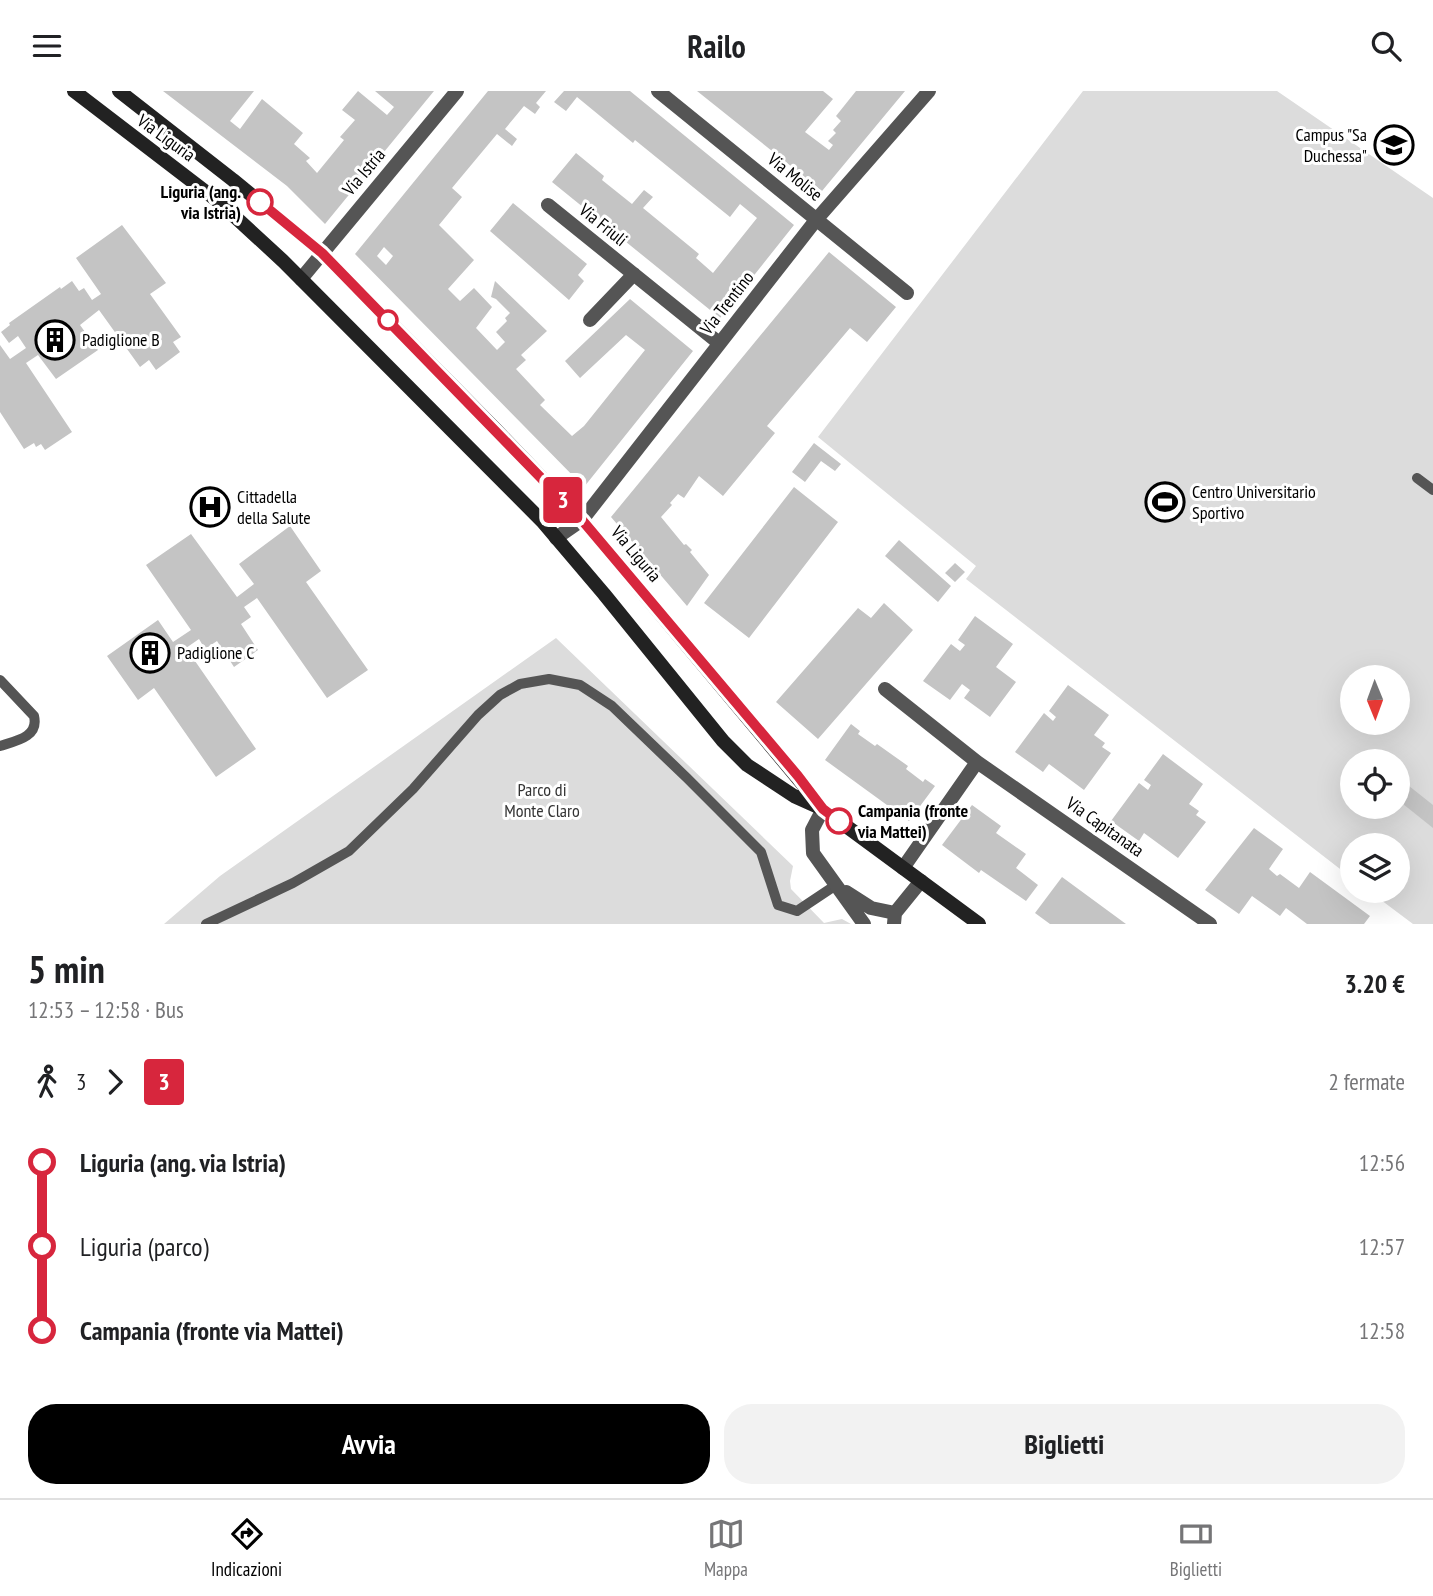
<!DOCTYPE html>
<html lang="it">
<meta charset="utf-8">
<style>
body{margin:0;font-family:"PT Sans Narrow",sans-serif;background:#f2f2f2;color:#202124;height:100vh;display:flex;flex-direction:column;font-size:26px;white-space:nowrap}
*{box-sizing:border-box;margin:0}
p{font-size:23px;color:#757577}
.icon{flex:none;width:38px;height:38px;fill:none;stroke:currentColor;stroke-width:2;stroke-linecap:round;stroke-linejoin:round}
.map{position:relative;height:833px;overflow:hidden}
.details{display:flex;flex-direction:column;background:#fff;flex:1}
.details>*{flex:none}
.badge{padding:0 14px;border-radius:5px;font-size:24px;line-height:46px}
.needle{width:46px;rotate:179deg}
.tools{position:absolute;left:1340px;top:574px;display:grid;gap:14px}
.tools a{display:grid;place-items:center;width:70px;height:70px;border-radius:50%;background:#fff;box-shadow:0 7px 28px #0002;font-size:35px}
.map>.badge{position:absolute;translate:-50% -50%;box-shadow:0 0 0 4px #fff}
.legs{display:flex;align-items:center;gap:10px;height:77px;padding:0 28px;font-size:23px}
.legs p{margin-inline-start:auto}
.summary{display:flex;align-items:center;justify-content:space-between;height:119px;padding:0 28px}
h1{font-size:38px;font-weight:800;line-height:52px}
.cta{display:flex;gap:14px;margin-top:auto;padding:14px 28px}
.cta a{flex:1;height:80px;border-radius:28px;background:#000;color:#fff;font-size:28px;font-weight:800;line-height:80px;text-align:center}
.cta a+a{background:#f2f2f2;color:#202124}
ul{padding:0 28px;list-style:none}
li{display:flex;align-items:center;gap:24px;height:84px;font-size:26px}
li i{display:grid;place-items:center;width:10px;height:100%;margin:0 9px;background:currentColor}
li i::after{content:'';width:18px;height:18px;margin:-9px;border:5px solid;border-radius:50%;background:#fff}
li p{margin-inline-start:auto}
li:first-child i{background:linear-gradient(#0000 50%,currentColor 0)}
li:last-child i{background:linear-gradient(currentColor 50%,#0000 0)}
header{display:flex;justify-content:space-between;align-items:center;height:91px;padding:0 28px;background:#fff;font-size:32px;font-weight:800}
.menu{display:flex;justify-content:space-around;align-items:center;height:98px;border-top:2px solid #e0e0e0;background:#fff;font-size:19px;color:#757577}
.menu a{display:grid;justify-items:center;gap:4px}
.menu .current{color:#000}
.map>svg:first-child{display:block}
.green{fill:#dcdcdc;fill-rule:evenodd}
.building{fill:#c4c4c4;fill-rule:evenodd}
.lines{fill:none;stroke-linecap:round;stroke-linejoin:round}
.lane{stroke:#555;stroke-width:10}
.street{stroke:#555;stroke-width:14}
.secondary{stroke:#222;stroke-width:14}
.line-1-casing{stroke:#fff;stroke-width:16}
.line-1{stroke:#d7263d;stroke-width:10}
.stop-1-dot{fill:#fff;stroke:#d7263d;stroke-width:3.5}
.labels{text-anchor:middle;stroke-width:6;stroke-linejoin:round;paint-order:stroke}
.poi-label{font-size:18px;fill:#000;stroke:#fff;text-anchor:start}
.street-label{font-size:18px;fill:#000;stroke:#fff}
.stop-label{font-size:18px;font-weight:bold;fill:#000;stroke:#fff;text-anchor:end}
.park-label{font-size:18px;fill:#333;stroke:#fff}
</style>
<header><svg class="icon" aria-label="menu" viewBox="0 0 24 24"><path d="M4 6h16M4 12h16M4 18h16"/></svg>Railo<svg class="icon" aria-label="search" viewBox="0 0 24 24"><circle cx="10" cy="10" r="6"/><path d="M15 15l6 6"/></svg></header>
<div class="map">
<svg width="1433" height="833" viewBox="0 0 1433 833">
<rect width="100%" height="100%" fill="#fff"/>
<!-- green -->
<path class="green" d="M1083 0H1277L1433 107V833H1413L1369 800H1398V754H1353V788L966 488 976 475 818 346ZM1353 586H1398V632H1353ZM1353 670H1398V716H1353Z
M556 547 793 775 790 790 791 798 824 832 842 828 851 833H164L220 785Z"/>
<!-- building -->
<path class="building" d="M163 0H254L230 30 240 38 262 8 303 42 294 53 310 67 306 70 317 82 344 49 340 46 355 29 342 19 358 0 387 24 394 16 375 0H434L325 133 287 95Z
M488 0H546L536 12 540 16 535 23 524 15 505 38 517 48 512 55 497 43 452 97 462 106 439 134 474 169 448 198 460 210 474 197 492 216 476 237 497 259 505 251 496 241 507 230 505 227 510 222 496 208 491 206 495 190 547 240 521 264 526 269 516 278 545 309 540 314 572 345 584 335 645 259 626 244 580 287 565 270 630 208 693 260 584 396 355 163ZM384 156 393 165 386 174 377 165Z
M564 0H630L794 134 720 227 552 91 576 62 604 85 602 89 632 113 644 99 653 106 643 117 699 163 696 167 713 182 757 127 740 113 730 126 635 49 633 52 577 6 566 20 554 11Z
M697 0H823L833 8 805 41 829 59 833 54 828 50 836 42 833 39 841 30 836 25 856 0H905L822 100Z
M513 112 587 173 578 184 584 190 569 209 490 140Z
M122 134 166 192 150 203 181 246 173 251 180 261 156 279 149 269 140 276 99 219 80 234 98 259 56 288 38 264 26 272 72 341 45 359 41 353 36 356 34 352 24 358 0 321V254L10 268 26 257 18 245 9 252 1 241 10 234 9 232 60 196 61 198 72 190 79 200 84 197 92 209 101 203 76 167Z
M829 161 896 216 867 251 850 237 767 335 775 342 723 405 699 385 684 407 678 403 670 412 672 414 661 426 684 454 686 453 692 459 690 461 709 484 687 515 611 426Z
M814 352 841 373 835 380 821 370 805 391 792 381Z
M794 396 838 431 749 547 704 512Z
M290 435 321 480 306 491 368 579 327 607 257 507 244 516 251 526 241 533 258 559 234 576 217 550 205 558 199 548 186 557 256 658 216 686 154 597 138 609 107 565 158 529 173 551 191 539 146 474 191 443 237 506 254 493 239 473Z
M899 449 951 495 938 511 885 465Z
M955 472 965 481 955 491 945 482Z
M884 512 913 539 818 648 776 611 858 517 871 527Z
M975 525 1013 553 996 576 1016 591 990 626 964 607 970 599 962 593 950 609 923 590 951 553 960 560 965 554 958 549Z
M1068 594 1109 624 1094 644 1105 652 1102 656 1111 662 1084 699 1049 673 1043 681 1015 661 1044 622 1053 630 1056 626 1049 620Z
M851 633 860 640 858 643 875 655 877 653 908 675 906 678 923 691 925 688 935 695 909 730 825 669Z
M1163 663 1203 693 1189 713 1199 720 1196 724 1206 731 1178 767 1144 742 1139 750 1111 730 1139 692 1148 699 1151 694 1144 689Z
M1404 691 1433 714V737L1398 709V699Z
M972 714 1001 735 996 742 1026 763 1016 777 1038 794 1026 810 981 779 979 782 942 754Z
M1254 737 1283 758 1269 778 1277 785 1280 783 1299 797 1310 781 1370 825 1364 833H1307L1286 817 1280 825 1252 805 1239 823 1205 799Z
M1062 786 1126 833H1050L1035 822Z"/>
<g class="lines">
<!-- lane -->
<path class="lane" d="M1417 387 1433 399
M0 589 34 625C39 646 16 650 0 655
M206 833 293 792 349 760 413 698 478 624 500 604 520 593 549 588 580 594 612 615 687 687 761 761 778 814 797 820 836 794"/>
<!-- street -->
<path class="street" d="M658 0 907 202
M548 114 719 252
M301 188 457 0
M590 229 634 183
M556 447 582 429 816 129 929 0
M885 598 977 671
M823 718 812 739 813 762 864 833
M903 777 977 671 1210 833
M846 801 871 817 895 822
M894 833 895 822 921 790"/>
<!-- secondary -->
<path class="secondary" d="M74 0 219 111 283 170 542 430 604 503 723 650 747 674 794 705 823 718 979 833
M119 0 233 89 322 162 498 341 582 429 820 714"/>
</g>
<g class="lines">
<!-- line-1 casing -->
<g class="line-1-casing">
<path id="line-1" d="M260 111 322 162 582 429 798 685 823 718 839 730"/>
</g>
<!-- line-1 -->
<use href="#line-1" class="line-1"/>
</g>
<!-- icons -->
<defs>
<g id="university-ring" transform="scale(2.0125)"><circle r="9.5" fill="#fff" stroke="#000" stroke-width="1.5"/><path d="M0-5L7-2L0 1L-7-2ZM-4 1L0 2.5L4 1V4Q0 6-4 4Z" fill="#000"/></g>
<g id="building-ring" transform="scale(2.0125)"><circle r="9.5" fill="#fff" stroke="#000" stroke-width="1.5"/><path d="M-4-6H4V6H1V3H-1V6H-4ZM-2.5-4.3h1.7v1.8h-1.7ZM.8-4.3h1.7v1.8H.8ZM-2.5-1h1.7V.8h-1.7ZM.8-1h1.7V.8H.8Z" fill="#000"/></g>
<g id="stadium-ring" transform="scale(2.0125)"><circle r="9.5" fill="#fff" stroke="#000" stroke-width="1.5"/><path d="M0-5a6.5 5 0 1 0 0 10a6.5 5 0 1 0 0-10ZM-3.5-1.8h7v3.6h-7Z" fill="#000"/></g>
<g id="hospital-ring" transform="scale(2.0125)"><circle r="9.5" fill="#fff" stroke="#000" stroke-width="1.5"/><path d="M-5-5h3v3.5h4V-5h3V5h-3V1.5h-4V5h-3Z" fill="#000"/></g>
</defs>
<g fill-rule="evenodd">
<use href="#university-ring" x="1394" y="54"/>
<use href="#building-ring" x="55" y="249"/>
<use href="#stadium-ring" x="1165" y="411"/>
<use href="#hospital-ring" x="210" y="416"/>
<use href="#building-ring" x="150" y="562"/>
</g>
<!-- markers -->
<g class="stop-1-dot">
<circle cx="260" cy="111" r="12"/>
<circle cx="388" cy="229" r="9"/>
<circle cx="839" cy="730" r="12"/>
</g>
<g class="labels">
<!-- poi labels -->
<g class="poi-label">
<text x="1367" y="50" text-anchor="end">Campus "Sa<tspan x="1367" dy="21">Duchessa"</tspan></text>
<text x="82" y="255">Padiglione B</text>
<text x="1192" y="407">Centro Universitario<tspan x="1192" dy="21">Sportivo</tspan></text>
<text x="237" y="412">Cittadella<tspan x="237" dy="21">della Salute</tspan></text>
<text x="177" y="568">Padiglione C</text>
</g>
<!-- street labels -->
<g class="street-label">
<text transform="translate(166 47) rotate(36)" y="6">Via Liguria</text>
<text transform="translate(364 81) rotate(-50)" y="6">Via Istria</text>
<text transform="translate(795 86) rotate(39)" y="6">Via Molise</text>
<text transform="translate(603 134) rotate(39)" y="6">Via Friuli</text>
<text transform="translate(727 212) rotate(-52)" y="6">Via Trentino</text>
<text transform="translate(636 463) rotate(50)" y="6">Via Liguria</text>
<text transform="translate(1105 736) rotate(35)" y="6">Via Capitanata</text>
</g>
<!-- stop labels -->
<g class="stop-label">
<text x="241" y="107">Liguria (ang.<tspan x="241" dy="21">via Istria)</tspan></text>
<text x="858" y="726" text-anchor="start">Campania (fronte<tspan x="858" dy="21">via Mattei)</tspan></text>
</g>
<!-- park labels -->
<g class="park-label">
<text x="542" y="705">Parco di<tspan x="542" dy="21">Monte Claro</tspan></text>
</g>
</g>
</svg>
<div class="tools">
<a><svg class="needle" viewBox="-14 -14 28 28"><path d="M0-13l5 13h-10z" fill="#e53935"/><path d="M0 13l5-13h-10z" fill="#757577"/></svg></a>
<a><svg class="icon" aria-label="locate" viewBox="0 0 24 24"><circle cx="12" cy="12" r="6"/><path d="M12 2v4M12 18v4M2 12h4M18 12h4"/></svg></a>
<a><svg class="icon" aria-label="layers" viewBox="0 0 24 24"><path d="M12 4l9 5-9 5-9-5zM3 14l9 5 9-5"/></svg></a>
</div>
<b class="badge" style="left:563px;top:409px;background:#d7263d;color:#fff">3</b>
</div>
<section class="details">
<div class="summary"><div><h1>5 min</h1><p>12:53 – 12:58 · Bus</p></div><b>3.20 €</b></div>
<div class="legs"><svg class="icon" aria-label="walk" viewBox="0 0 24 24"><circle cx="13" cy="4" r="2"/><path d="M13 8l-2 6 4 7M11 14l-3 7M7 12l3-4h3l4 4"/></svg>3<svg class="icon" aria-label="forward" viewBox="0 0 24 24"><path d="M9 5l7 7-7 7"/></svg><b class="badge" style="background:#d7263d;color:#fff">3</b><p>2 fermate</p></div>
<ul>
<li><i style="color:#d7263d"></i><b>Liguria (ang. via Istria)</b><p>12:56</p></li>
<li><i style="color:#d7263d"></i><span>Liguria (parco)</span><p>12:57</p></li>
<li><i style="color:#d7263d"></i><b>Campania (fronte via Mattei)</b><p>12:58</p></li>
</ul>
<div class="cta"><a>Avvia</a><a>Biglietti</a></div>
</section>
<nav class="menu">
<a class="current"><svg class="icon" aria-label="directions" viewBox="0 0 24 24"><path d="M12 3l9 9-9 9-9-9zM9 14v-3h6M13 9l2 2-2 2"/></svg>Indicazioni</a>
<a><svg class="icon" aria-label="map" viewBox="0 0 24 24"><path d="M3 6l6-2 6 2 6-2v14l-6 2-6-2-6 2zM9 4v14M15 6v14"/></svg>Mappa</a>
<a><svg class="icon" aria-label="tickets" viewBox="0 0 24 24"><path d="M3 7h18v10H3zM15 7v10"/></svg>Biglietti</a>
</nav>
